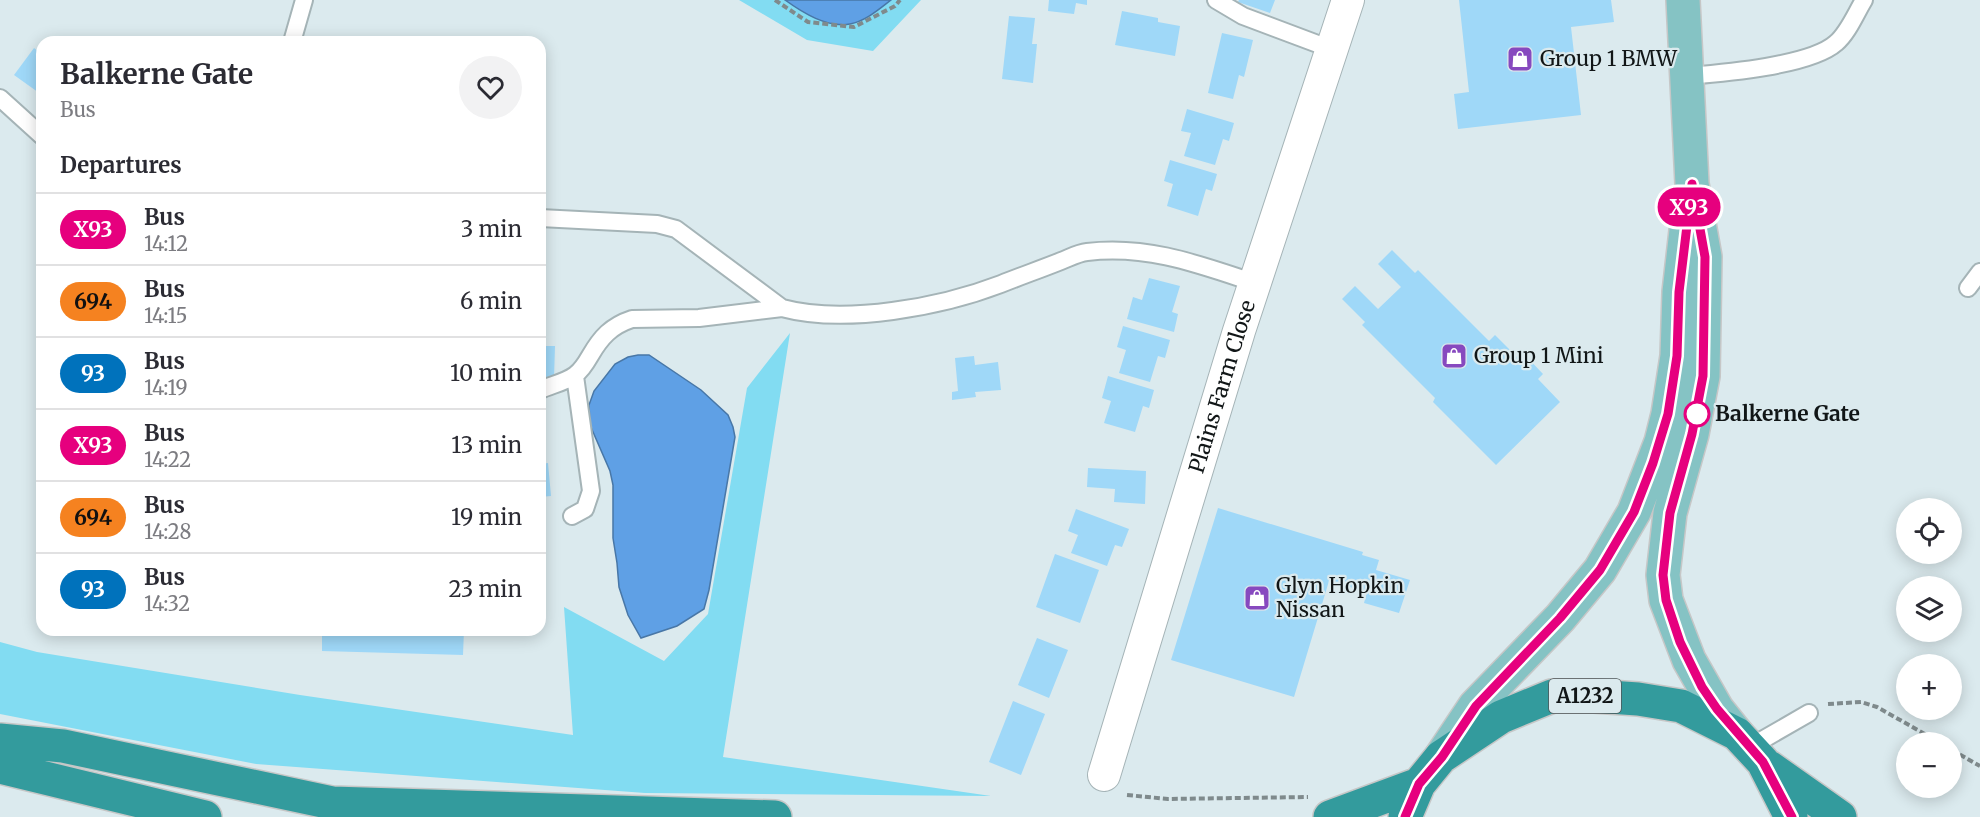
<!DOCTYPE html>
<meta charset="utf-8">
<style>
body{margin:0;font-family:Merriweather,serif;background:#f2f2f3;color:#2b2b33;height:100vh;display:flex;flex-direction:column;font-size:22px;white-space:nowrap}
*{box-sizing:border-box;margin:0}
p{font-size:20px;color:#7c7c81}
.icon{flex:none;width:33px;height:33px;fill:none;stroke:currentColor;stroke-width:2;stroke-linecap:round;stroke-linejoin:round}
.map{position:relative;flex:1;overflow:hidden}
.drawer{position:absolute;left:36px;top:36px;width:510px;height:600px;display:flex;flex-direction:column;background:#fff;border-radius:18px;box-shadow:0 3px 15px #0003}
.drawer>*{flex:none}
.badge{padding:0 12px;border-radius:20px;font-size:21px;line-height:39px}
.buttons{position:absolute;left:1896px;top:498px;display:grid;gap:12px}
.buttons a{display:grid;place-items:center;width:66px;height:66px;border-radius:50%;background:#fff;box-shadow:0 3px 15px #0003;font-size:30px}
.map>.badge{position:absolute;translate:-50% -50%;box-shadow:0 0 0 3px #fff}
h2{padding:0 24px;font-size:22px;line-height:54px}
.round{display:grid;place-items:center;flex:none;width:63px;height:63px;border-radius:32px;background:#f2f2f3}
.head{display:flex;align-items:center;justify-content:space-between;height:102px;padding:0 24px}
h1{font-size:28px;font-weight:700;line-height:45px}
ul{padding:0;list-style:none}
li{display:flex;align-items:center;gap:18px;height:72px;padding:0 24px;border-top:2px solid #e1e1e2}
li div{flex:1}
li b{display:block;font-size:22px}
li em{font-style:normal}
li .badge{min-width:66px;font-weight:700;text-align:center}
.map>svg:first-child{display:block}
.green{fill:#82dcf2}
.water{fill:#5fa0e5;stroke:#4877a7;stroke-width:1.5}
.building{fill:#9fd8f8}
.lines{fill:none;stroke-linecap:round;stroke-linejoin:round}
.lane-casing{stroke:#a5b4b7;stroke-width:20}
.street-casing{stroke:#a5b4b7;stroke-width:34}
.primary-casing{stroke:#c6c7c7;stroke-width:36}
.highway-casing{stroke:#c6c7c7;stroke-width:36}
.path{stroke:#7f8a8c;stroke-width:4;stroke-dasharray:6 3;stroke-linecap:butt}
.lane{stroke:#fff;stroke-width:16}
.street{stroke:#fff;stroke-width:32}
.primary{stroke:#85c3c4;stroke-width:33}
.highway{stroke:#339b9d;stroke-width:33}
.line-casing{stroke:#fff;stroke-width:14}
.line{stroke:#e6007e;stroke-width:9}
.stop-dot{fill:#fff;stroke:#e6007e;stroke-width:3}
.labels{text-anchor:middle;stroke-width:4.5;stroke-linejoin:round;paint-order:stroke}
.shield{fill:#dbeaee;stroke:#4e5658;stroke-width:1.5}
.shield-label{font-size:20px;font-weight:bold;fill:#111617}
.poi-label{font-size:21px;fill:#111617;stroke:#dbeaee;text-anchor:start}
.street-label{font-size:21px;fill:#111617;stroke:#dbeaee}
.stop-label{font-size:21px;font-weight:bold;fill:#111617;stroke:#dbeaee;text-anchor:start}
</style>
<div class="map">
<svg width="1980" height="817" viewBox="0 0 1980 817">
<rect width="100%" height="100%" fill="#dbeaee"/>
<!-- green -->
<path class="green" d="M739 0H921L873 51 807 40Z
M790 333 723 757 991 796 645 793 256 764 0 714V642L37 652 300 695 573 735 564 607 664 661 708 614 747 388Z"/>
<!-- water -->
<path class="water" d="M785 0H891C879 9 866 21 850 24 827 28 803 13 785 0Z
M638 355H649L701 390 728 415 733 427 735 437 709 590 704 609 677 626 641 638 628 615 619 587 617 563 613 538V485L610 471 590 425 589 405 594 391 615 364 628 357Z"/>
<!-- building -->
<path class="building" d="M1049 0H1087V5L1076 3 1074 14 1048 11Z
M1239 0H1275L1270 13 1238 2Z
M1459 0H1611L1614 22 1571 27 1581 115 1458 129 1454 94 1469 92Z
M1122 11 1158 18V22L1180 26 1175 56 1115 45Z
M1009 16 1035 18 1032 44H1037L1033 83 1002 79Z
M1222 33 1253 40 1244 77 1239 75 1233 99 1208 93Z
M34 48 42 54V95L14 75Z
M1187 109 1234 123 1229 141 1223 139 1215 165 1184 156 1191 133 1181 131Z
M1170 160 1217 174 1212 191 1206 189 1198 216 1167 206 1173 184 1164 181Z
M1392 250 1415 273 1418 270 1489 341 1495 335 1518 358 1523 353 1543 374 1538 379 1560 402 1496 465 1433 402 1435 398 1362 325 1365 322 1342 299 1355 286 1378 309 1401 287 1378 264Z
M1149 278 1180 286 1172 312 1178 314 1174 332 1127 319 1133 297 1142 300Z
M1123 326 1170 340 1165 358 1158 356 1150 382 1119 373 1126 350 1117 347Z
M540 346H555L554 378 540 377Z
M974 356 975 365 998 362 1001 390 975 392 976 397 952 400V392L958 391 955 358Z
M1108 376 1154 390 1149 408 1143 406 1135 432 1104 423 1111 401 1102 398Z
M548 463 551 496 540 497V464Z
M1088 468 1146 471 1145 504 1114 502 1115 489 1087 487Z
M1218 508 1363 552 1362 555 1379 560 1376 570 1410 580 1399 613 1364 603 1367 592 1329 581 1294 697 1171 660Z
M1076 509 1129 529 1122 547 1115 545 1107 566 1071 553 1078 535 1068 531Z
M1055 554 1099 570 1080 623 1036 607Z
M322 630H464L463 655 322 651Z
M1037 638 1068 650 1049 698 1018 685Z
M1013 701 1045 714 1021 775 989 762Z"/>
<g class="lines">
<!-- lane casing -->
<g class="lane-casing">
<path id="lane" d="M1216 0 1243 16 1331 49
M292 42 304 0
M1687 76C1723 73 1810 66 1836 43 1848 33 1856 13 1864 0
M0 98 42 136
M540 218 657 224 676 229 782 308C845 325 941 307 1001 284 1021 276 1041 269 1061 261 1069 258 1078 253 1087 252 1148 245 1198 264 1255 283
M1968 288 1980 272
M540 390C551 385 566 382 575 375 582 370 586 363 590 356 601 337 611 326 632 319L699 318 782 308
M572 516 585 509 591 491 575 376
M1750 747 1809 713"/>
</g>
<!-- street casing -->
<g class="street-casing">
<g id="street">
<path id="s1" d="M1104 775 1239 331 1348 0"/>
</g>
</g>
<!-- primary casing -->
<g class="primary-casing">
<path id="primary" d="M1683 0 1692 184 1705 257 1703 376 1692 434 1670 513 1663 575 1666 600 1689 660 1717 709 1737 734
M1441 757 1475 706 1560 618 1600 570 1634 512 1661 442 1668 414 1677 356 1679 292 1687 222"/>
</g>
<!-- highway casing -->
<g class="highway-casing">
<path id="highway" d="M0 740 63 746 332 803 775 817
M0 767 205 817
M1769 767 1840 817
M1330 817 1419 784
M1405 817 1419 784 1441 757 1501 717 1552 696H1594L1638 699 1681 706 1737 734 1763 762 1791 817"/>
</g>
<!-- path -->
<path class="path" d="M775 0 808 22 854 27 895 6 900 0
M1828 704 1861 702 1877 707 1939 742
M1952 750 1980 766
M1127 795 1168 799 1308 797"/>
<!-- lane -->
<use href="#lane" class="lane"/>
<!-- street -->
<use href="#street" class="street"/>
<!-- primary -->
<use href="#primary" class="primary"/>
<!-- highway -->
<use href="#highway" class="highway"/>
</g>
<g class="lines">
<!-- line casing -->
<g class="line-casing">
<path id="line" d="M1405 817 1419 784 1442 757 1476 706 1560 618 1600 570 1634 512 1653 463 1668 414 1677 356 1679 292 1692 184 1705 257 1703 376 1692 434 1670 513 1663 575 1666 600 1680 642 1702 687 1717 709 1763 762 1792 817"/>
</g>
<!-- line -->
<use href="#line" class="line"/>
</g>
<!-- icons -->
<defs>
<g id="shop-square" transform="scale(1.35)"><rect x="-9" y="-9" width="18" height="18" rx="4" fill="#8749bf" stroke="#dbeaee"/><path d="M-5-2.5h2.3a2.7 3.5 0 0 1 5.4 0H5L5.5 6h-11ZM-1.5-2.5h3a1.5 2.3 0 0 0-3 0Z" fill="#fff"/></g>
</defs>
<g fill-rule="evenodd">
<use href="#shop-square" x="1520" y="59"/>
<use href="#shop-square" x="1454" y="356"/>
<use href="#shop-square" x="1257" y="598"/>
</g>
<!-- markers -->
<circle class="stop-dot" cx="1697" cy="414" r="12"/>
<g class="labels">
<!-- shield labels -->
<rect class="shield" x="1549" y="679" width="72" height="34" rx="4.5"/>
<g class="shield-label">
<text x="1585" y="703">A1232</text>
</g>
<!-- poi labels -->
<g class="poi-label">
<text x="1540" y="66">Group 1 BMW</text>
<text x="1474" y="363">Group 1 Mini</text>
<text x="1276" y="593">Glyn Hopkin<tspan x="1276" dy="24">Nissan</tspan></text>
</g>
<!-- street labels -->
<g class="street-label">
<text dy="7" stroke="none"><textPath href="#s1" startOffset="406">Plains Farm Close</textPath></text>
</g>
<!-- stop labels -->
<g class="stop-label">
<text x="1715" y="421">Balkerne Gate</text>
</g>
</g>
</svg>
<div class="buttons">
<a><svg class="icon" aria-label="locate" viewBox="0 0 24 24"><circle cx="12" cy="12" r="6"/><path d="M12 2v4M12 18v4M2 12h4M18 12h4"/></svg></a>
<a><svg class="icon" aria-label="layers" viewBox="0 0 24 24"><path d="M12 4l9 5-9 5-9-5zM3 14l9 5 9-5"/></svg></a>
<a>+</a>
<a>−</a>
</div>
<b class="badge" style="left:1689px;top:207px;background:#e6007e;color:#fff">X93</b>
<section class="drawer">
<div class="head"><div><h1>Balkerne Gate</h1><p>Bus</p></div><a class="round"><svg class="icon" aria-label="heart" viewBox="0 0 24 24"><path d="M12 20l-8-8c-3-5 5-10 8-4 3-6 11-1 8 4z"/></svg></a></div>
<h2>Departures</h2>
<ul>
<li><span class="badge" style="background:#e6007e;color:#fff">X93</span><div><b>Bus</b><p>14:12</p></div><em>3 min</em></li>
<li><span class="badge" style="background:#f58220;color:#111">694</span><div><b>Bus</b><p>14:15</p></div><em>6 min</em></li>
<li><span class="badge" style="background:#0072bc;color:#fff">93</span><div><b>Bus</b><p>14:19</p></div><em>10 min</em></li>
<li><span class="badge" style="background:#e6007e;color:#fff">X93</span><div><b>Bus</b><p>14:22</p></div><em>13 min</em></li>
<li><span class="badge" style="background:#f58220;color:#111">694</span><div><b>Bus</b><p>14:28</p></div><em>19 min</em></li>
<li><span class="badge" style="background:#0072bc;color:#fff">93</span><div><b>Bus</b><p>14:32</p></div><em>23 min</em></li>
</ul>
</section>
</div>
